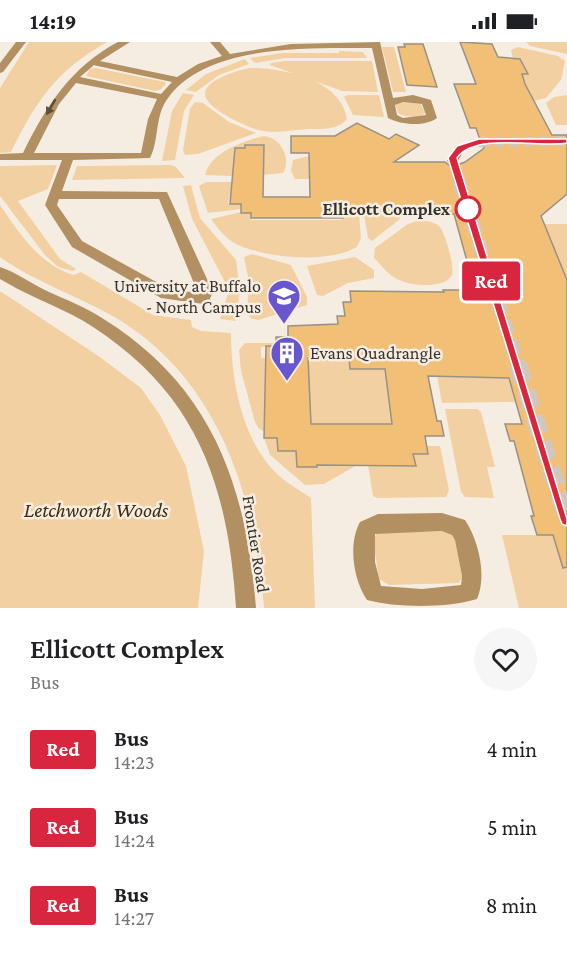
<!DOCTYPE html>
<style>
body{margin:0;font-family:"Crimson Pro",serif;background:#f6f6f6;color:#202124;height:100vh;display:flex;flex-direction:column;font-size:22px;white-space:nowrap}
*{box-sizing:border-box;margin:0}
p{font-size:20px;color:#757577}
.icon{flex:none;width:33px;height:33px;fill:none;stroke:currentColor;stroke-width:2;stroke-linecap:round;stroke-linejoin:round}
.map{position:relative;height:566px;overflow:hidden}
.drawer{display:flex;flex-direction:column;background:#fff;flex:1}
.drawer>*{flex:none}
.badge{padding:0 12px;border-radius:4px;font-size:21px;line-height:39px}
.map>.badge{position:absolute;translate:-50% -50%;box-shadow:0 0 0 3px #fff}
.round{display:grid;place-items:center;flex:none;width:63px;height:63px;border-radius:32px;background:#f6f6f6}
.summary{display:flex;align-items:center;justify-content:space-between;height:102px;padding:0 30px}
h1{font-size:28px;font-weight:600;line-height:45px}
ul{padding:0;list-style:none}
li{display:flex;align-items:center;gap:18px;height:78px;padding:0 30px}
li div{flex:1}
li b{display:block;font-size:22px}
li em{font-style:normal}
li .badge{min-width:66px;font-weight:700;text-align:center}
.status{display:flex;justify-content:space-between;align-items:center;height:42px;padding:0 30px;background:#fff;direction:ltr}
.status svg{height:16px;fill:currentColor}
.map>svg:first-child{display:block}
.green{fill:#f3d0a1}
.building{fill:#f2bf76;stroke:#989187;stroke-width:1.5;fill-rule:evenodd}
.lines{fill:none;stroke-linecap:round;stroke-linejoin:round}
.minor-tunnel-far2{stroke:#d0c8be;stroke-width:10;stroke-dasharray:10 5;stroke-linecap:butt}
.minor-tunnel-far1{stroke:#d0c8be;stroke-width:14;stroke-dasharray:14 7;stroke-linecap:butt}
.minor-tunnel{stroke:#d0c8be;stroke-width:18;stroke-dasharray:18 9;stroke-linecap:butt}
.minor{fill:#b29061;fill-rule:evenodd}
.oneway{fill:#5b4e3d}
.line{fill:#d7263d;stroke:#fff;stroke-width:1.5}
.stop-dot{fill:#fff;stroke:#d7263d;stroke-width:3}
.labels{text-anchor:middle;stroke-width:5;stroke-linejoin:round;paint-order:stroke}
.stop-label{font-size:18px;font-weight:bold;fill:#36322e;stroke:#f6ede2;text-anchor:end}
.poi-label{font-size:18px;fill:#36322e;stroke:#f6ede2;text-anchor:end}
.street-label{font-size:18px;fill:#36322e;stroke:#f6ede2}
.near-park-label{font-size:21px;font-style:italic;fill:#402c0b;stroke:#f6ede2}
</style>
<div class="status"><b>14:19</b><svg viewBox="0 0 49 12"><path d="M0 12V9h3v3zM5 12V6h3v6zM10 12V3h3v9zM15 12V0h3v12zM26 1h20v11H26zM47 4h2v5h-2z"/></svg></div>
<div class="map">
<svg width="567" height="566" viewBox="0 0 567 566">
<rect width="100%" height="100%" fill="#f6ede2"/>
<!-- green -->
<path class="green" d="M29 0H107C56 29 36 59 11 110L0 111V46Z
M526 0H567V12L530 4Z
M382 5H394L406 50H393Z
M518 5 558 14 565 19 561 38 546 56 533 59 519 32H527L521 17H513L511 8Z
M339 9 363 10 367 16H285L255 21 250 16 282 11H339Z
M245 17 249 22 219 33 196 50 186 48 206 32Z
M284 19H372L378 50 342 49 270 23 271 21Z
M96 26 165 40 166 42 160 48 155 49 86 34 90 27Z
M250 26C283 26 341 37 347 77 339 88 322 87 309 87 293 88 274 92 258 88 245 84 207 67 205 53 203 38 239 28 250 26Z
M183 51 194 53 184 69 175 118 162 119 172 69Z
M348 53H379L384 75 353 73 344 55Z
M567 53V83H556L546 61 554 55Z
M195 60 203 61 229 80 256 91 198 112 185 113 183 108 190 67Z
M401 60 421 62 425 71C419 76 405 76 398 71L396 63Z
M263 94C281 95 292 117 283 131L263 133 264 107 260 106 259 103H246L245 106 234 107 233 134 205 133C211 110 242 100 263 94Z
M309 114 310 137H295L291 129 293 118Z
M57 123 48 147 18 159 60 217 76 227 73 229 58 225 45 213 0 154V124Z
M171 123 176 125 185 136 72 138 77 124Z
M206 140H232L228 162H241V167L208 171 199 144Z
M191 143 200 176 236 218 240 248 236 279 220 277 229 248 192 177 183 144Z
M0 163C19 191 41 224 74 233L81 230 153 273 191 278 192 285 201 289 231 291C231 338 242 397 276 431 286 441 300 448 311 456L315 566H264C255 456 220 341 121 279 82 255 38 242 0 215Z
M342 169 359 172 361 196 357 205C328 222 268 216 238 203 227 198 218 187 211 177L241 170 251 171V178H342Z
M368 170H399L400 177 372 199 368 196 364 172Z
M417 179C424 178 433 179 439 184 445 189 455 226 452 233 445 247 411 244 399 238 389 234 382 224 374 216L375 206 408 182Z
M544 182H567V238Z
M252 212 291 223 307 255V263L258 278 250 276 247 268 249 240 244 215Z
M355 215 374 228V236L348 241 323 254 317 253 307 224Z
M0 249 100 315 141 346 160 373 186 424 204 509 198 566H0Z
M245 301H276V304L261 305V316H266L264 389 259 387 255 380 241 329 239 308Z
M476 313 506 327 516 360 442 361 437 334 481 336Z
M308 316H349L350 327H399L392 382H311Z
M445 367H477L481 370 495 425H487L494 456 465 455 461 450Z
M264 396H277L278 409H296L297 425 357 423 324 442 305 443 270 413Z
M427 404H440L449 448 446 455 377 456 373 454 368 423 415 424 413 412H428Z
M446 489 455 495 462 535 459 541 389 543 379 537 373 498 377 491Z
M502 493H553L567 522V566H519Z"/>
<!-- building -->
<path class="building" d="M460 0 492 2 498 15 520 17 528 32H522L525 42 552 93H567V152L541 174 567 238V525L563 526 553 493H537L531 474H534L514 399H510L505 382H522L509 336 428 334 437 379H441L444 394H425L428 412H413L416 424 317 423V425H297L296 409H278L277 396H264L266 304H276V295H288V284L338 282 337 274H345L343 260H351L350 249 444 250 443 248H475L454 172 368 170 342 172 343 176H251V171H241V162H230L235 106H245V103H264L263 155H310L309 111H291V94H335L357 81 389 97 396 92 419 103 394 120H445L449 123H457L465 120 483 107 487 100 479 95 476 86H470L454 42H476ZM308 316H349L350 327H385L392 382H311Z
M404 2H423L437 45 407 43 398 5H405Z"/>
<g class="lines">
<!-- minor-tunnel-far2 -->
<path class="minor-tunnel-far2" d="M479 100 567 99
M453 119 460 141"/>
<!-- minor-tunnel-far1 -->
<path class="minor-tunnel-far1" d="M459 139 519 325"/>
<!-- minor-tunnel -->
<path class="minor-tunnel" d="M518 323 567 477"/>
<!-- minor -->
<path class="minor" d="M16 0H26L3 30 0 31V21Z
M118 0H130L100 19 177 35 198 22 222 14 210 0H220L230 12 291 2 380 0 393 56 413 53 431 58 437 76C425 85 401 83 388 76L372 6C311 6 203 1 166 59 155 76 159 99 150 116L73 118 62 149 167 150 213 250 208 261 203 262 161 256 72 205 45 163 62 118H0V112L23 111C46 64 71 25 118 0ZM93 24V23L172 40 161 52 80 35ZM76 41 157 57 148 77 141 111H34L59 62ZM403 60 422 62 426 73 403 76 397 73 395 63ZM59 157H159L198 251 169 247 82 199 57 163Z
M479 97 485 100 483 102 464 108 457 121H449L447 119 456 104Z
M0 225C16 230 33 243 49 250 67 258 85 265 102 276 212 344 246 443 256 566H236C228 445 199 354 93 285 66 267 34 257 7 241L0 237Z
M442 471 465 478C479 499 487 534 477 557 449 566 396 566 367 558 353 537 348 502 360 480L378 472ZM442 489 452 493 455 498 462 534 461 543 422 547 381 544 375 520V492Z"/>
</g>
<!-- one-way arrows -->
<defs><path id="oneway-solid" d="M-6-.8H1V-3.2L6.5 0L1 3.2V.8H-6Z" transform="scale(1.5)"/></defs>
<use class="oneway" href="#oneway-solid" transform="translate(51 65) rotate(120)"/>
<!-- line -->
<path class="line" d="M567 97V101C541 106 475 90 457 116L567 477V484L562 482 560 477 448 116 457 104 479 97Z"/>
<!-- icons -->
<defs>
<g id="university-pin" transform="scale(1.725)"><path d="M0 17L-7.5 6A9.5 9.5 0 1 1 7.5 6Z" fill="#6756cf" stroke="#f6ede2"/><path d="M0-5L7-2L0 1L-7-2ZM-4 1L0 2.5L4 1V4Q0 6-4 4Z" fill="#fff"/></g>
<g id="building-pin" transform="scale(1.725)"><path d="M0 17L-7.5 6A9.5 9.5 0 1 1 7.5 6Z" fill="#6756cf" stroke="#f6ede2"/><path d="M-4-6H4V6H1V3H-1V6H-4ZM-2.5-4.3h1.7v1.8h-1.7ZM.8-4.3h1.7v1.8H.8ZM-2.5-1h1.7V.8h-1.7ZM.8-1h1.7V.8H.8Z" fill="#fff"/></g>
</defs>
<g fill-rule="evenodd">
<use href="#university-pin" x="284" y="254"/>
<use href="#building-pin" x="287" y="311"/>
</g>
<!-- markers -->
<circle class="stop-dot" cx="468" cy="167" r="12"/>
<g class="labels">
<!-- stop labels -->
<g class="stop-label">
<text x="450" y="173">Ellicott Complex</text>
</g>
<!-- poi labels -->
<g class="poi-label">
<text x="261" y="250">University at Buffalo<tspan x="261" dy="21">- North Campus</tspan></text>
<text x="310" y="317" text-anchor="start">Evans Quadrangle</text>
</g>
<!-- street labels -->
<g class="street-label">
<text transform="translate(256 502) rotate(81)" y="6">Frontier Road</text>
</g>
<!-- near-park labels -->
<g class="near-park-label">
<text x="96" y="475">Letchworth Woods</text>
</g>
</g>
</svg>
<b class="badge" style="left:491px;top:239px;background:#d7263d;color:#fff">Red</b>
</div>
<section class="drawer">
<div class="summary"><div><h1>Ellicott Complex</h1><p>Bus</p></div><a class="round"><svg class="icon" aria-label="heart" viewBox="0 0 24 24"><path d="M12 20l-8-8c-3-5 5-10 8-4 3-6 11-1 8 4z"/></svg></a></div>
<ul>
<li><span class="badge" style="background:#d7263d;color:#fff">Red</span><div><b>Bus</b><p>14:23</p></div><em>4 min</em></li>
<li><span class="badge" style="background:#d7263d;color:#fff">Red</span><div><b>Bus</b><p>14:24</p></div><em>5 min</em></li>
<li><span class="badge" style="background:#d7263d;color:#fff">Red</span><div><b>Bus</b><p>14:27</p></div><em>8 min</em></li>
</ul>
</section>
